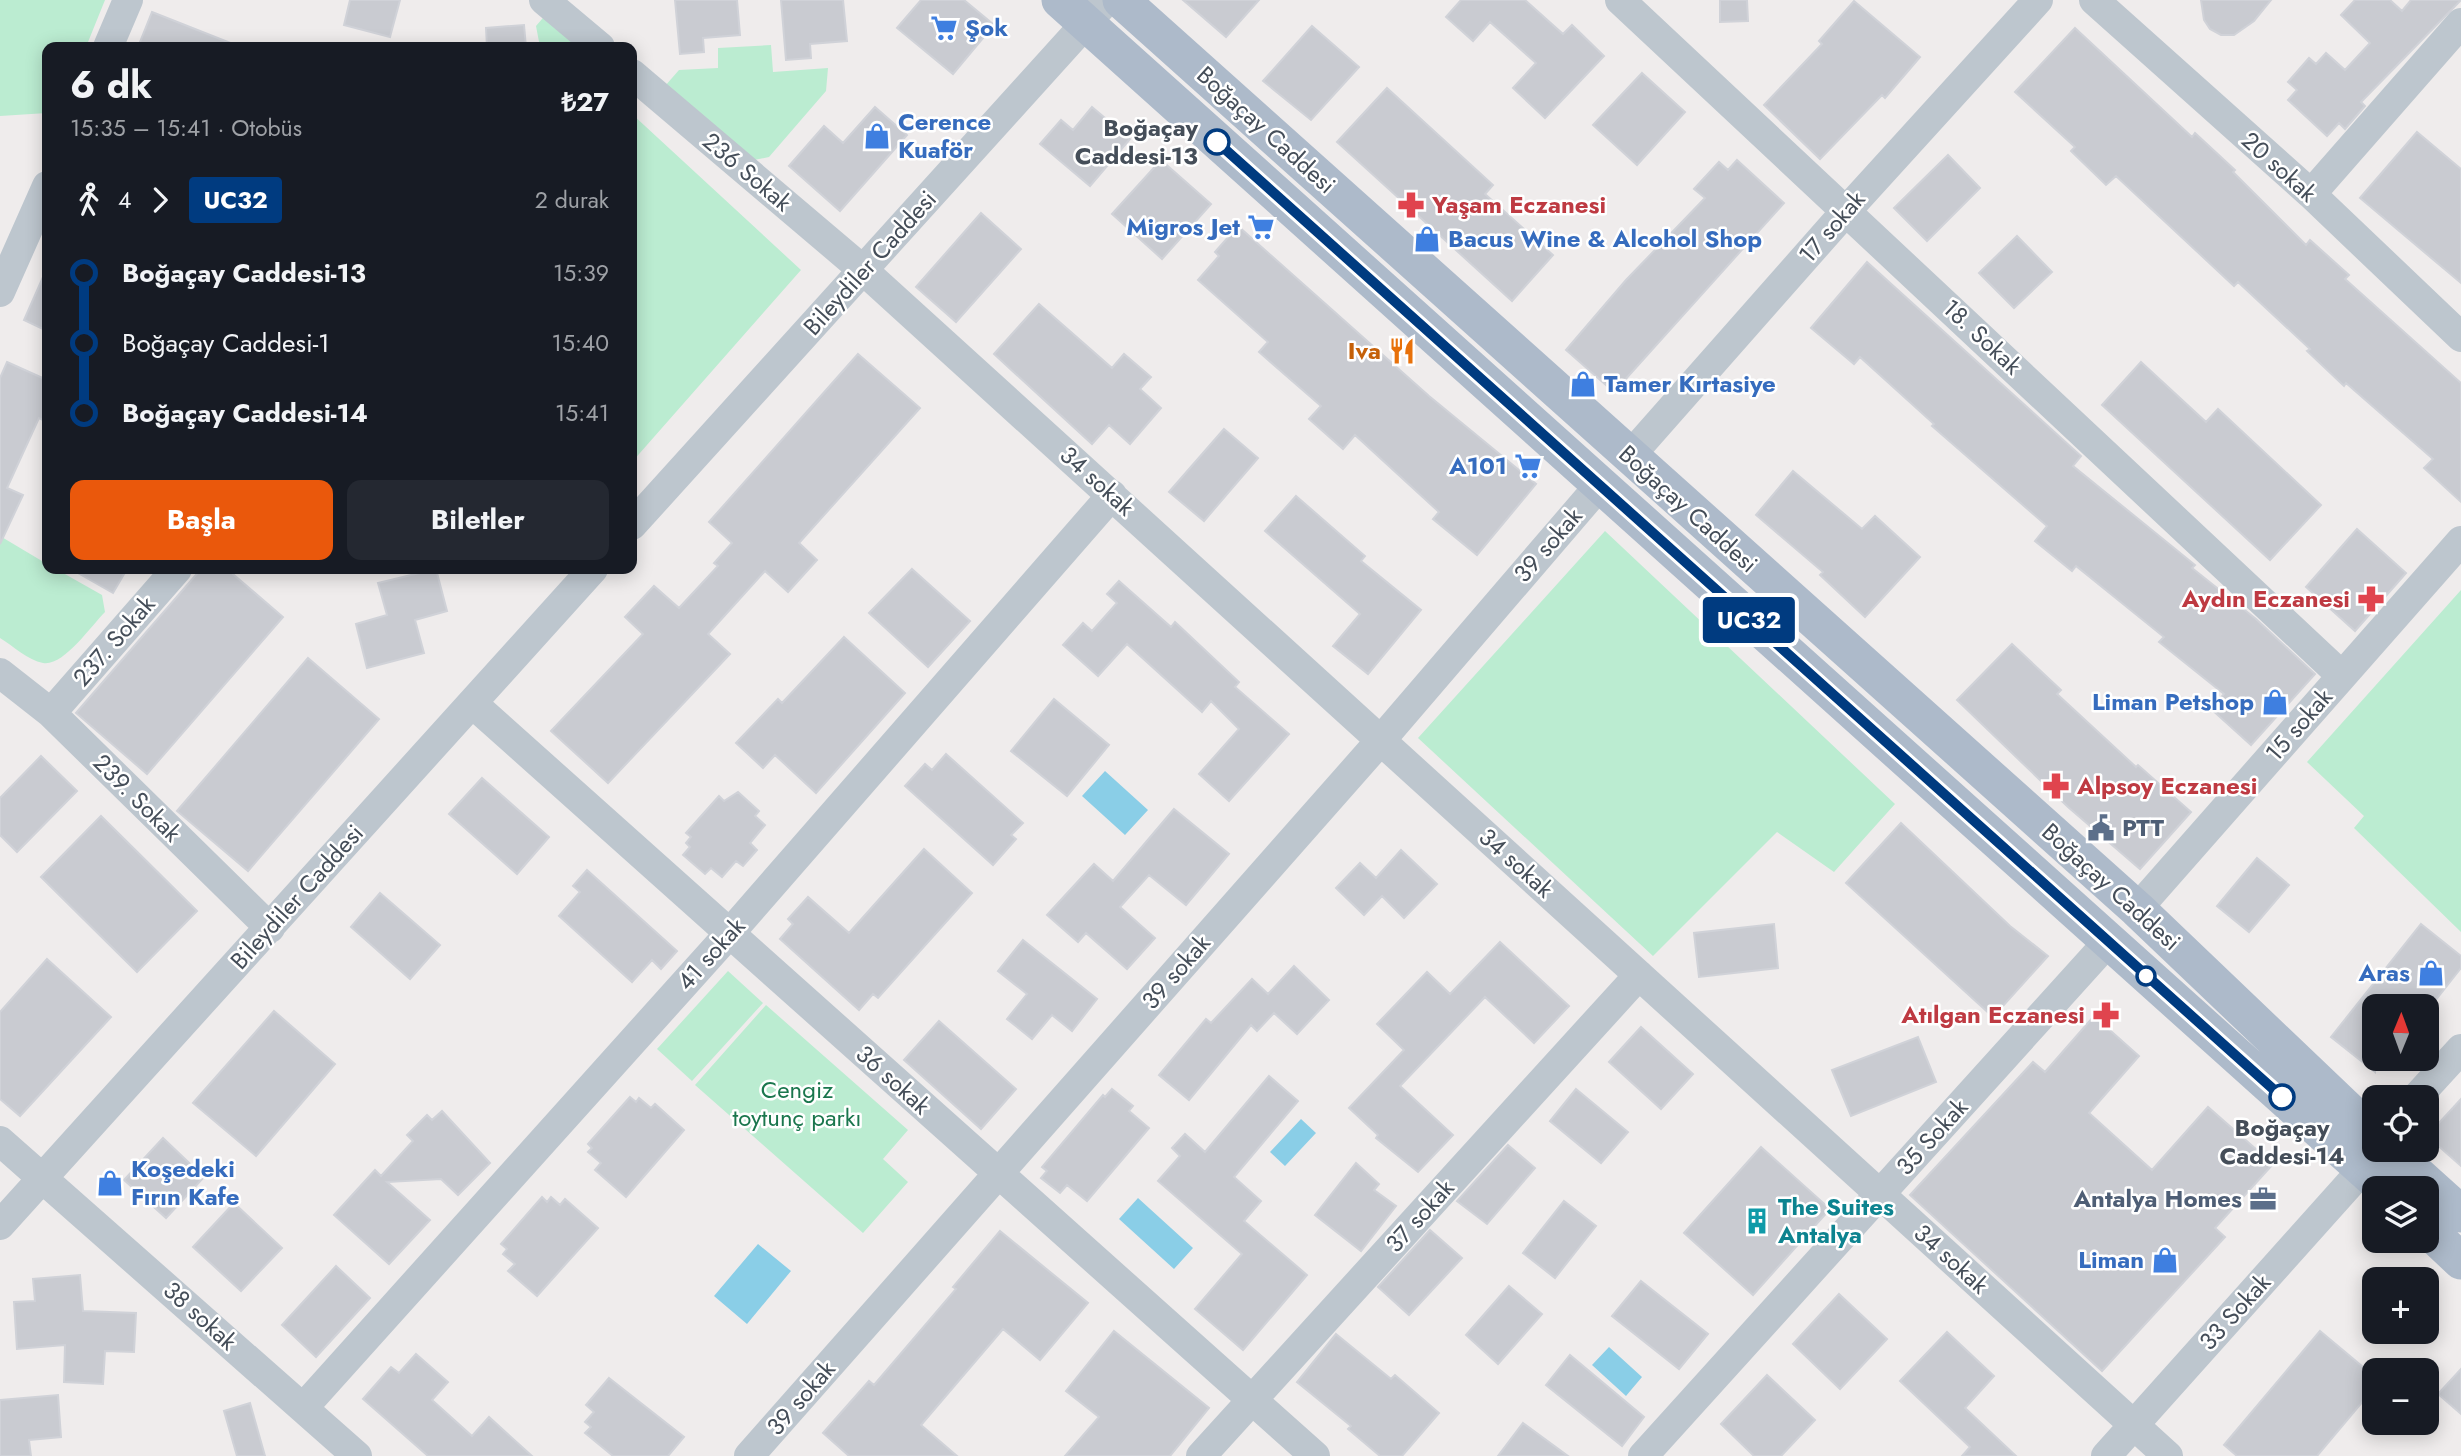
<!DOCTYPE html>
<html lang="tr">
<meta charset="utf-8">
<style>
body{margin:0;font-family:Jost,sans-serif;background:#242831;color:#f1f3f6;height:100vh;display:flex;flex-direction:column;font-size:26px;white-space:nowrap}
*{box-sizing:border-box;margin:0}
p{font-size:23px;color:#9ea1a6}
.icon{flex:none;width:38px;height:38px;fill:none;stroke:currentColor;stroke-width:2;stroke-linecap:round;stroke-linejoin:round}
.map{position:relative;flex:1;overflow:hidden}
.details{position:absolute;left:42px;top:42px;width:595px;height:532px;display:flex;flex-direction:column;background:#171b24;border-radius:14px;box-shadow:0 4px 18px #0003}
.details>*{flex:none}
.badge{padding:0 14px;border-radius:5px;font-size:24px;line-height:46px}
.needle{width:46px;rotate:1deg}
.tools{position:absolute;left:2362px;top:994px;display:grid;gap:14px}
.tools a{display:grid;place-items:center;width:77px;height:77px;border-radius:14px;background:#171b24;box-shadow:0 4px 18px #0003;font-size:35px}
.map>.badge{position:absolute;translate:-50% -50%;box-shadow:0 0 0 4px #fff}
.legs{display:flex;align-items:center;gap:10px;height:77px;padding:0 28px;font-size:23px}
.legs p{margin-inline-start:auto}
.summary{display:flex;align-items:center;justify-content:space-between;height:119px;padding:0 28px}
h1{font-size:38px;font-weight:700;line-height:52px}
.action{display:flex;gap:14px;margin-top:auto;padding:14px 28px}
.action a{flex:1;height:80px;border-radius:14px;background:#ea580c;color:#fff;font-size:28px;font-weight:700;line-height:80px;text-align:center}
.action a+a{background:#242831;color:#f1f3f6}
ul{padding:0 28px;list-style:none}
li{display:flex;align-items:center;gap:24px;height:70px;font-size:26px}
li i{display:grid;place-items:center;width:10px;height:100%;margin:0 9px;background:currentColor}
li i::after{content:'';width:18px;height:18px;margin:-9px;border:5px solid;border-radius:50%;background:#171b24}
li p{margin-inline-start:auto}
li:first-child i{background:linear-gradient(#0000 50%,currentColor 0)}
li:last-child i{background:linear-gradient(currentColor 50%,#0000 0)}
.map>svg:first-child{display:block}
.green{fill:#bbecd1}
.water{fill:#8acee7}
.building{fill:#c9cbd1;stroke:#d0d2d8;stroke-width:2}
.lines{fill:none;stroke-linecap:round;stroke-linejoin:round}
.minor{stroke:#bdc6ce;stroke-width:30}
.major{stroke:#adbaca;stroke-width:37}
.line-1-casing{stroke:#fff;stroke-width:16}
.line-1{stroke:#003b80;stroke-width:10}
.stop-1-dot{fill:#fff;stroke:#003b80;stroke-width:3.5}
.labels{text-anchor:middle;stroke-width:5;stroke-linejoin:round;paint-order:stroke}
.shop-label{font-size:24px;font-weight:bold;fill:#366cbe;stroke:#fff;text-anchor:start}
.stop-label{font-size:24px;font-weight:bold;fill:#454e59;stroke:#fff;text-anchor:end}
.street-label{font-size:24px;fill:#454e59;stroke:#fff}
.health-label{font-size:24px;font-weight:bold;fill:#be3a42;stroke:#fff;text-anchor:start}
.food-label{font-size:24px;font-weight:bold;fill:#c56008;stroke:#fff;text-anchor:end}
.service-label{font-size:24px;font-weight:bold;fill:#4e5e75;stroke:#fff;text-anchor:start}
.park-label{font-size:24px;fill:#1a764d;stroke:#fff}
.culture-label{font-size:24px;font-weight:bold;fill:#0d838f;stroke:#fff;text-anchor:start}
</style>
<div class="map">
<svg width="2461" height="1456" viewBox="0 0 2461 1456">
<rect width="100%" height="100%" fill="#efecec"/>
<!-- green -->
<path class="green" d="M0 0H105L86 47H47V113L0 116Z
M548 12 590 47H540L536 26Z
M771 45 773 72 828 68 826 91 769 157 754 160 665 86 679 70 718 68V48Z
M632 114 801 270 632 462Z
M1605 531 1895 804 1834 872 1777 832 1653 956 1418 738Z
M0 536 47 564V569H56L102 595 105 612C91 626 63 667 43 663 28 660 13 646 0 638Z
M2461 590V932L2354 828 2364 816 2307 762Z
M728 971 763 1003 692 1081 657 1049Z
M766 1005 908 1130 883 1159 908 1182 863 1233 695 1085Z"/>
<!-- water -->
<path class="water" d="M1105 771 1148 810 1125 835 1082 796Z
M1301 1119 1316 1133 1285 1166 1270 1152Z
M1138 1198 1193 1248 1174 1269 1119 1219Z
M758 1244 791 1271 747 1324 714 1296Z
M1609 1347 1642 1377 1626 1396 1592 1365Z"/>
<!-- building -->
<path class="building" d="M350 0H400L390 37 344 25Z
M675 0H737L740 35 703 38 704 52 680 54Z
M781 0H843L847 41 810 44 811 58 786 60Z
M921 0H964L994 25 953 74 897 28Z
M1183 0H1259L1226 37Z
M1461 0H1525L1563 34 1572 25 1604 56 1545 118 1513 88 1536 63 1490 22 1473 41 1446 17Z
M1720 0H1747L1748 21 1720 22Z
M2201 0H2271L2254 21 2234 35H2221L2210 29 2204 20Z
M2355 0H2390L2402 11 2411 0H2461L2361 102 2365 106 2345 129 2339 123 2327 136 2288 100 2297 90 2288 82 2309 58 2316 64 2326 53 2345 70 2370 43 2341 15Z
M1854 1 1920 57 1885 98 1882 95 1820 159 1764 105 1822 44 1819 41Z
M152 12 238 46V47H138Z
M524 25 526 47H487L486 28Z
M1312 26 1359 67 1311 120 1263 81Z
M2075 28 2192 137 2195 133 2235 170 2233 172 2306 245 2310 240 2349 275 2345 279 2461 383V502L2424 468 2433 459 2346 383 2344 386 2307 351 2310 349 2238 282 2234 286 2116 176 2106 185 2071 151 2075 147 2015 92Z
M1642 73 1685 112 1637 165 1593 125Z
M1387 88 1493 185 1485 194 1553 255 1512 301 1337 142Z
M875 107 907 135 840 211 789 166 824 126 843 143Z
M1092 107 1130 139 1090 186 1040 144 1061 120 1073 130Z
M2417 132 2461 169V283L2360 198Z
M1948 155 1980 188 1927 241 1894 208Z
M1161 160 1211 204 1162 259 1112 214Z
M1737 160 1784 203 1614 392 1566 350 1626 280 1705 198 1694 189 1719 162 1728 170Z
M981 213 1021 249 956 322 916 287Z
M1238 226 1429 396 1536 484 1477 555 1433 519 1439 512 1355 435 1343 449 1309 419 1321 406 1259 352 1268 342 1198 280 1219 256 1215 252Z
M2017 236 2052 272 2014 308 1979 273Z
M1867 262 2081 456 2073 466 2195 565 2192 568 2256 619 2315 674 2251 745 2211 709 2224 694 2159 642 2164 637 2076 566 2072 571 2035 541 2047 526 1932 426 1934 424 1860 357 1854 364 1811 328Z
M47 268V331L24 320Z
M1039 304 1112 368 1124 354 1151 377 1140 389 1161 408 1130 444 1109 425 1092 444 994 354Z
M858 354 920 408 799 543 817 560 788 592 765 571 708 634 730 654 608 783 551 731 643 634 625 617 654 586 679 608 718 566 714 563 732 543 709 522Z
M7 362 47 380V422L39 418 7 488 23 495 0 544V378Z
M2141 362 2206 422 2218 409 2321 505 2270 560 2102 405Z
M1224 429 1258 458 1204 521 1169 492Z
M1793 471 1862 529 1875 516 1920 557 1865 617 1820 575 1823 572 1756 515Z
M1296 496 1365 556 1361 561 1421 610 1368 674 1333 646 1360 614 1265 531Z
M2357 529 2406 573 2355 631 2306 587Z
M71 569H127L113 593Z
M201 569H227L283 617 147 774 76 713Z
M436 569 447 611 415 620 424 653 367 668 356 624 387 615 378 583Z
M912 569 970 621 928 667 869 613Z
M1119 581 1171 627 1175 622 1239 682 1235 687 1289 734 1229 801 1199 774 1239 729 1211 701 1202 712 1127 644 1098 676 1063 645 1083 623 1092 631 1117 603 1107 594Z
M844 637 905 693 816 793 775 755 763 768 736 743 778 699 782 703Z
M2012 644 2061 690 2057 694 2136 767 2138 765 2191 812 2140 869 2068 807 1957 700Z
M308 658 379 719 248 871 177 811Z
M1054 699 1109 745 1067 796 1011 751Z
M946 754 1023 823 1011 835 1016 839 993 865 905 786 925 764 932 770Z
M41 756 77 791 17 852 0 835V798Z
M482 778 549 837 517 874 449 814Z
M738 792 759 811 755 816 765 825 750 843 757 850 743 866 736 861 722 877 711 868 705 874 683 855 690 847 686 843 691 837 686 833 719 796 724 801Z
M1174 809 1229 854 1186 905 1149 875 1120 907 1155 938 1127 969 1086 933 1078 942 1047 915 1094 864 1113 881Z
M101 816 197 911 137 972 41 877Z
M1901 823 2010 926 2048 956 1993 1017 1846 883Z
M924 849 972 893 878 998 873 994 859 1010 780 939 793 924 788 919 808 897 849 933Z
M1401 850 1437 884 1404 918 1382 896 1364 915 1336 888 1360 863 1376 878Z
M2257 858 2289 885 2249 932 2217 906Z
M587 870 677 951 661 969 652 960 632 982 559 916 580 892 573 886Z
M380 893 440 945 410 979 351 927Z
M1774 924 1778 968 1699 977 1694 933Z
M2421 924 2461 956V968L2431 1006H2375V1072L2331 1037Z
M1023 940 1097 999 1072 1031 1052 1015 1032 1039 1007 1019 1027 994 998 971Z
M1500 942 1569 1006 1534 1043 1485 997 1400 1086 1453 1135 1418 1172 1376 1138 1378 1135 1349 1108 1404 1050 1377 1024 1427 972 1450 994Z
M47 959 111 1017 20 1116 0 1099V1012Z
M1294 966 1329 1000 1297 1034 1274 1013 1257 1031 1251 1025 1189 1100 1159 1075 1206 1019 1211 1023 1252 979 1268 994Z
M274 1011 335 1064 256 1156 193 1103Z
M2094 1016 2139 1056 2089 1113 2152 1170 2208 1107 2273 1164 2215 1228 2225 1237 2102 1371 1910 1195 2033 1062 2045 1072Z
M939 1021 1016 1089 981 1129 904 1060Z
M1641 1027 1693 1074 1661 1109 1609 1062Z
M1918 1037 1936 1082 1851 1116 1832 1070Z
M1269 1076 1298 1101 1234 1177 1261 1201 1244 1221 1307 1275 1243 1350 1195 1309 1242 1254 1158 1181 1180 1156 1172 1148 1185 1134 1205 1152Z
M1112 1089 1133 1106 1129 1111 1149 1128 1087 1201 1067 1185 1060 1193 1041 1178 1047 1171 1042 1167 1103 1095 1105 1097Z
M1576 1089 1628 1132 1601 1163 1550 1121Z
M630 1097 636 1102 639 1098 651 1108 655 1104 684 1130 626 1197 595 1170 601 1163 588 1152 592 1148 588 1144Z
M2461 1099V1166L2427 1136Z
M442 1111 490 1163 458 1195 441 1179 387 1182 430 1220 389 1264 334 1215 375 1170 381 1176 413 1141 407 1135 427 1115 432 1120Z
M163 1138 204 1177 166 1218 124 1180Z
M1508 1145 1535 1168 1487 1224 1457 1201Z
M1761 1147 1830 1209 1753 1295 1684 1233Z
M1356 1163 1379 1184 1374 1190 1396 1206 1361 1251 1315 1215Z
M542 1197 547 1202 551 1197 560 1205 565 1199 598 1228 537 1296 508 1271 515 1264 503 1254 507 1249 501 1244Z
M1564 1201 1596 1226 1555 1278 1523 1253Z
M234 1203 282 1248 241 1291 193 1247Z
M1430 1230 1462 1258 1409 1315 1378 1287Z
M1000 1231 1088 1303 1040 1360 1003 1329 921 1425 957 1456H849L823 1433 869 1381 874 1385 956 1289 953 1287Z
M336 1266 370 1298 316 1357 282 1325Z
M80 1275 83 1311 136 1313 134 1352 105 1351 103 1384 64 1382 65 1345 17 1349 14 1302 35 1301 33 1279Z
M1641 1281 1708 1334 1679 1369 1612 1316Z
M1509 1286 1542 1314 1498 1364 1466 1335Z
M1839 1294 1887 1339 1840 1389 1793 1344Z
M1114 1331 1209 1408 1170 1456H1065L1099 1417 1066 1391Z
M2320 1331 2375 1377V1387L2317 1456H2237L2224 1445Z
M1947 1332 1994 1376 1965 1408 2016 1456H1962L1970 1447 1900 1381Z
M1336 1334 1391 1379 1395 1375 1439 1413 1402 1456H1380L1348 1429 1351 1426 1297 1382Z
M416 1354 448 1382 432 1400 472 1436 489 1417 532 1456H428L363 1399 391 1367 399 1373Z
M1570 1355 1644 1417 1622 1446 1546 1385Z
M2461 1369V1414L2438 1394Z
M1767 1375 1815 1420 1781 1456H1754L1721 1424Z
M609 1378 684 1437 668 1456H613L585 1433 591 1427 585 1422 594 1412 586 1405Z
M58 1395 61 1437 29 1440 31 1456H0V1400Z
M250 1403 265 1456H237L224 1411Z
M1523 1423 1568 1456H1498Z"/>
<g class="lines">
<!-- minor -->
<path class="minor" d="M544 0 600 47
M1620 0 2342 676
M2094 0 2311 194 2461 337
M108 47 128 0
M632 74 863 270 2168 1456
M2311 194 2461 23
M0 292 47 186
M1629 457 1847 210 2038 0
M632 525 1107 0
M0 673 51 713 270 928
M472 703 1315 1456
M51 713 177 569
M2137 909 2461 541
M2417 1097 2461 1049
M0 1141 357 1456
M0 1225 593 569
M303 1408 729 934 1112 495
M749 1456 1381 740 1599 486
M1201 1456 1639 975
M1643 1456 2108 942
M2106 1456 2363 1169"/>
<!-- major -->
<path class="major" d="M1060 0 2384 1188
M1121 0 2137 909 2375 1136
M2390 1150 2461 1214
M2427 1229 2461 1261"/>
</g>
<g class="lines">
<!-- line-1 casing -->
<g class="line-1-casing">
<path id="line-1" d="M1217 142 2282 1097"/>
</g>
<!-- line-1 -->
<use href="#line-1" class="line-1"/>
</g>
<!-- icons -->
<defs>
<g id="supermarket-bare" transform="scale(2.1)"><path d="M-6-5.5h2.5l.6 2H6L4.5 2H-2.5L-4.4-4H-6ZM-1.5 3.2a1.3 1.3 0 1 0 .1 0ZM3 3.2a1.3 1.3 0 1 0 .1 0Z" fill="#3f7fe0" stroke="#fff" stroke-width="2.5" paint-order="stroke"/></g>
<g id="shop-bare" transform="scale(2.1)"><path d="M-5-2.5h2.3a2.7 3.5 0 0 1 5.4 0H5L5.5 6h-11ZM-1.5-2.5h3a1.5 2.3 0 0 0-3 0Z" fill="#3f7fe0" stroke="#fff" stroke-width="2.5" paint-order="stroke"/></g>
<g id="pharmacy-bare" transform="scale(2.1)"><path d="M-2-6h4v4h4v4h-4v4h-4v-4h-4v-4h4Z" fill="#e0444e" stroke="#fff" stroke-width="2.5" paint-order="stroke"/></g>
<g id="restaurant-bare" transform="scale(2.1)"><path d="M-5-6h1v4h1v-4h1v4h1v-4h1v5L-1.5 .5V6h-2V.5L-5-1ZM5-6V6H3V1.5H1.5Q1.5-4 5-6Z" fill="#e8710a" stroke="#fff" stroke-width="2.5" paint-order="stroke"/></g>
<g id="civic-bare" transform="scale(2.1)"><path d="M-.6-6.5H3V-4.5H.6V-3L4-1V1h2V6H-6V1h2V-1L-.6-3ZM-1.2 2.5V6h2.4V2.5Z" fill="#5c6f8a" stroke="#fff" stroke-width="2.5" paint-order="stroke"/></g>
<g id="office-bare" transform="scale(2.1)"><path d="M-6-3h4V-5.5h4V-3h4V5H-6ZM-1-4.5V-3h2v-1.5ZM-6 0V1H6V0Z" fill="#5c6f8a" stroke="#fff" stroke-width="2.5" paint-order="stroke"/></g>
<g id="building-bare" transform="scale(2.1)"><path d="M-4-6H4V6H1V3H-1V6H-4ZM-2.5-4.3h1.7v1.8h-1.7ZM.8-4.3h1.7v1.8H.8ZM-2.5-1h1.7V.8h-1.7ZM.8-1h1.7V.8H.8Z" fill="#0f9aa8" stroke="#fff" stroke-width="2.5" paint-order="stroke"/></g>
</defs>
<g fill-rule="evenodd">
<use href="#supermarket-bare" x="944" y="28"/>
<use href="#shop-bare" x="877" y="136"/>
<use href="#pharmacy-bare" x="1411" y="205"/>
<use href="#supermarket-bare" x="1261" y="227"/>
<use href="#shop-bare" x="1427" y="239"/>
<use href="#restaurant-bare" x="1402" y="351"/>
<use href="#shop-bare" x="1583" y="384"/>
<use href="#supermarket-bare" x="1528" y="466"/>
<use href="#pharmacy-bare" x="2371" y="599"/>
<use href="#shop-bare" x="2275" y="702"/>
<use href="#pharmacy-bare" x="2056" y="786"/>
<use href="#civic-bare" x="2101" y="828"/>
<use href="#shop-bare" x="2431" y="973"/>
<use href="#pharmacy-bare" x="2106" y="1015"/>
<use href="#shop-bare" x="110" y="1183"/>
<use href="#office-bare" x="2263" y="1199"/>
<use href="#building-bare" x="1757" y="1221"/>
<use href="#shop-bare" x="2165" y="1260"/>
</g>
<!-- markers -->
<g class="stop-1-dot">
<circle cx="1217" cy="142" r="12"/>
<circle cx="2146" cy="976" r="9"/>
<circle cx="2282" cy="1097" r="12"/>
</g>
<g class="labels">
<!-- shop labels -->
<g class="shop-label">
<text x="965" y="36">Şok</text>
<text x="898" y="130">Cerence<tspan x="898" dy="28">Kuaför</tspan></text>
<text x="1240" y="235" text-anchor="end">Migros Jet</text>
<text x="1448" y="247">Bacus Wine &amp; Alcohol Shop</text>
<text x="1604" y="392">Tamer Kırtasiye</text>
<text x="1507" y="474" text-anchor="end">A101</text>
<text x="2254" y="710" text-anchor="end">Liman Petshop</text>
<text x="2410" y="981" text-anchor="end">Aras</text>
<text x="131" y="1177">Koşedeki<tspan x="131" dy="28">Fırın Kafe</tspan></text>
<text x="2144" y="1268" text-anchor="end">Liman</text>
</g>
<!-- stop labels -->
<g class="stop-label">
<text x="1198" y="136">Boğaçay<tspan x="1198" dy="28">Caddesi-13</tspan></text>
<text x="2282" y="1136" text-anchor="middle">Boğaçay<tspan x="2282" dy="28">Caddesi-14</tspan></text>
</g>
<!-- street labels -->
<g class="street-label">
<text transform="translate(1266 130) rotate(42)" y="8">Boğaçay Caddesi</text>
<text transform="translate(2279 167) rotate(42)" y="8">20 sokak</text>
<text transform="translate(747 172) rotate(40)" y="8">236 Sokak</text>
<text transform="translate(1832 227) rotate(-49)" y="8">17 sokak</text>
<text transform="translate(870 263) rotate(-48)" y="8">Bileydiler Caddesi</text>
<text transform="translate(1982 337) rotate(43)" y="8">18. Sokak</text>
<text transform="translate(1097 481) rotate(42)" y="8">34 sokak</text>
<text transform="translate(1688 509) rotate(42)" y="8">Boğaçay Caddesi</text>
<text transform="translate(1548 545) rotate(-49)" y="8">39 sokak</text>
<text transform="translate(114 641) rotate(-49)" y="8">237. Sokak</text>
<text transform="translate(2299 725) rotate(-49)" y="8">15 sokak</text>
<text transform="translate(137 798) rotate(45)" y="8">239. Sokak</text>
<text transform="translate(1516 863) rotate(42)" y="8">34 sokak</text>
<text transform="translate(2111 887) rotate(42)" y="8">Boğaçay Caddesi</text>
<text transform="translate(297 897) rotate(-48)" y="8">Bileydiler Caddesi</text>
<text transform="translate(711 954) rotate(-48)" y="8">41 sokak</text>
<text transform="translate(1176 972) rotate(-49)" y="8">39 sokak</text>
<text transform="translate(893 1080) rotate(42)" y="8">36 sokak</text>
<text transform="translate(1932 1137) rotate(-48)" y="8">35 Sokak</text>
<text transform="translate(1420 1216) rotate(-48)" y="8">37 sokak</text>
<text transform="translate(1951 1259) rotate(42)" y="8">34 sokak</text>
<text transform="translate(2235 1312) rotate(-48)" y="8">33 Sokak</text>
<text transform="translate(200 1316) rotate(42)" y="8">38 sokak</text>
<text transform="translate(801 1398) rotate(-49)" y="8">39 sokak</text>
</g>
<!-- health labels -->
<g class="health-label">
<text x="1432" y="213">Yaşam Eczanesi</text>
<text x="2350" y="607" text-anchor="end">Aydın Eczanesi</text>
<text x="2077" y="794">Alpsoy Eczanesi</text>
<text x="2085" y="1023" text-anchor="end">Atılgan Eczanesi</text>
</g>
<!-- food labels -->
<g class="food-label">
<text x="1381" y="359">Iva</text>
</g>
<!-- service labels -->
<g class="service-label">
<text x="2122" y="836">PTT</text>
<text x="2242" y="1207" text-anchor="end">Antalya Homes</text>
</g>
<!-- park labels -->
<g class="park-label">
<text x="797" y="1098">Cengiz<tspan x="797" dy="28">toytunç parkı</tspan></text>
</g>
<!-- culture labels -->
<g class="culture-label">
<text x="1778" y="1215">The Suites<tspan x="1778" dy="28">Antalya</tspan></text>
</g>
</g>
</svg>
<div class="tools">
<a><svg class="needle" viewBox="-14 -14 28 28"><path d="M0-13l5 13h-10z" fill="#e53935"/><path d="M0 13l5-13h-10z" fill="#9ea1a6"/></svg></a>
<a><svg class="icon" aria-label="locate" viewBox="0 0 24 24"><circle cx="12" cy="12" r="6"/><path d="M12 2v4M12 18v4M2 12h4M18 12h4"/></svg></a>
<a><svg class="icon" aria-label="layers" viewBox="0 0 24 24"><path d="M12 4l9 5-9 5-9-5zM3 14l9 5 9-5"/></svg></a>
<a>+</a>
<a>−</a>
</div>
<b class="badge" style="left:1749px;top:620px;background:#003b80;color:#fff">UC32</b>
<section class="details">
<div class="summary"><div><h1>6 dk</h1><p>15:35 – 15:41 · Otobüs</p></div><b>₺27</b></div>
<div class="legs"><svg class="icon" aria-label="walk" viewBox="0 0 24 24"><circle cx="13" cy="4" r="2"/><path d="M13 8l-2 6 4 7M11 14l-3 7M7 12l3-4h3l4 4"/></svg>4<svg class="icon" aria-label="forward" viewBox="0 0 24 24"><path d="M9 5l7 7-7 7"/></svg><b class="badge" style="background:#003b80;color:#fff">UC32</b><p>2 durak</p></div>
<ul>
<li><i style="color:#003b80"></i><b>Boğaçay Caddesi-13</b><p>15:39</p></li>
<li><i style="color:#003b80"></i><span>Boğaçay Caddesi-1</span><p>15:40</p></li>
<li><i style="color:#003b80"></i><b>Boğaçay Caddesi-14</b><p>15:41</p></li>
</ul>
<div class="action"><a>Başla</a><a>Biletler</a></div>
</section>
</div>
